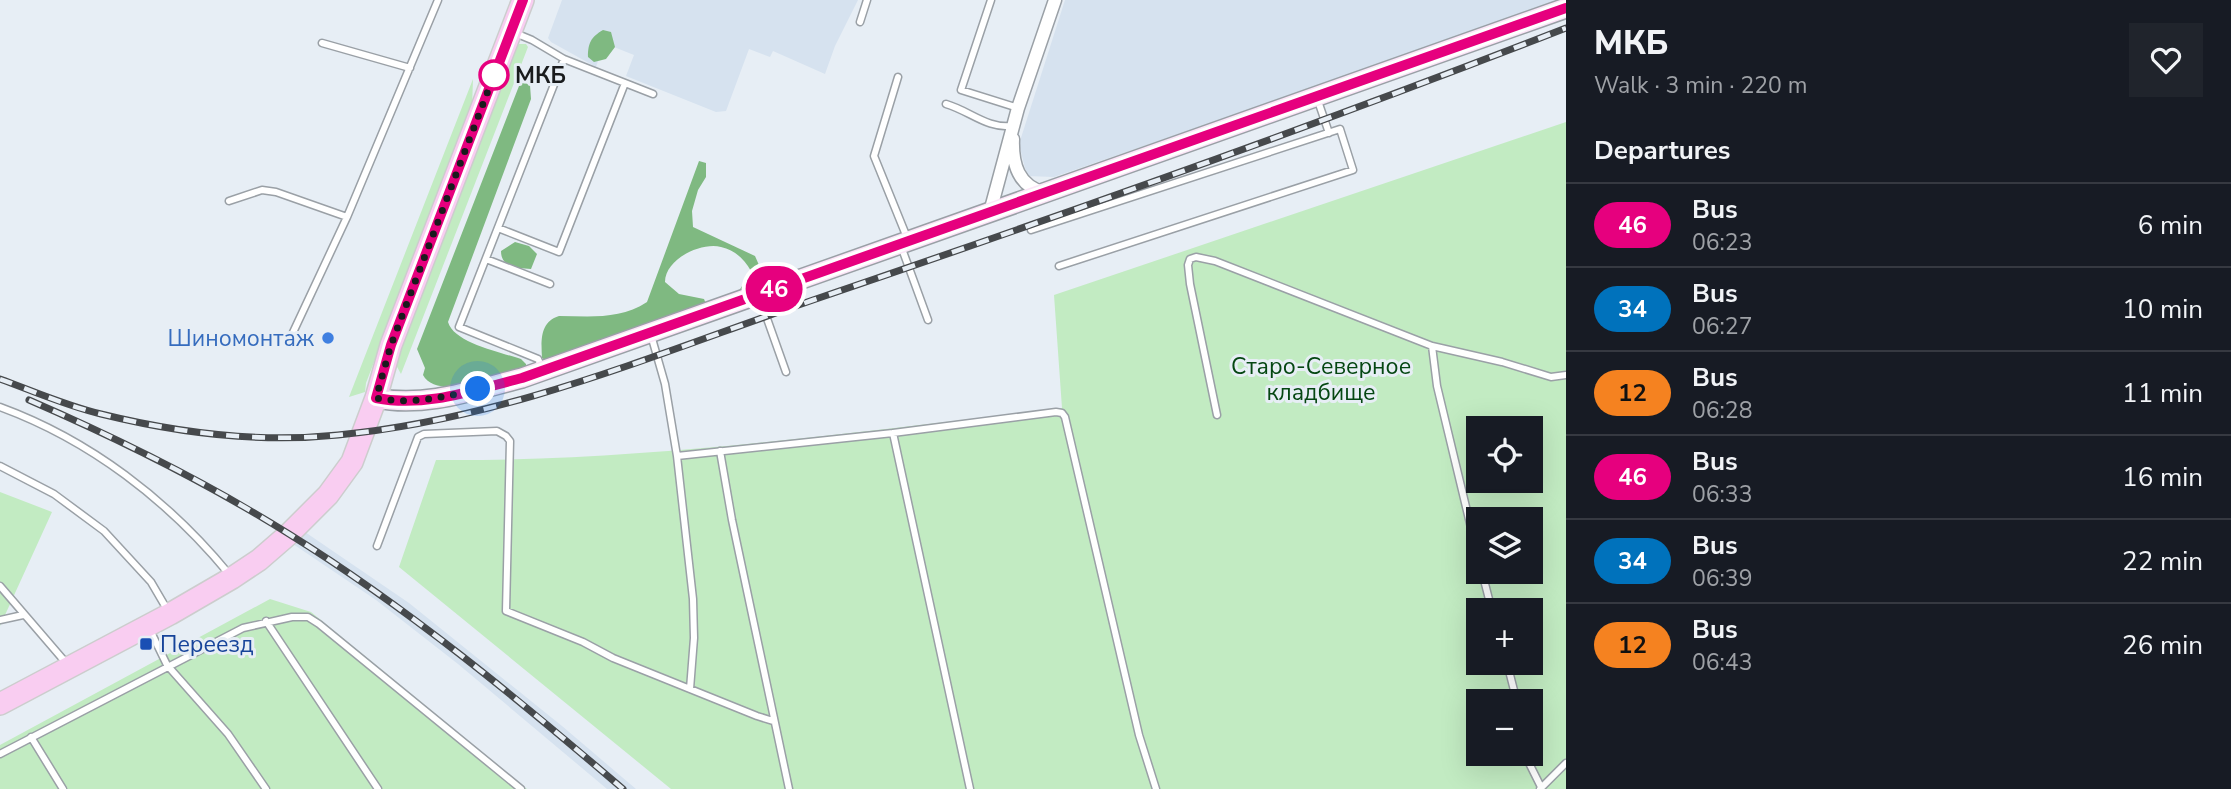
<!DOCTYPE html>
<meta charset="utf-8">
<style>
body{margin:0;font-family:"Nunito Sans",sans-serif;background:#20242c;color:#f1f3f6;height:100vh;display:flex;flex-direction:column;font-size:26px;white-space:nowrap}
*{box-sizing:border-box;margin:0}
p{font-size:23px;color:#9ea1a6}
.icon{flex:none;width:38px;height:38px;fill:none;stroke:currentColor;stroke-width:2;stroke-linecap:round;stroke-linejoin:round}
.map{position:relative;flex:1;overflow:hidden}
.sheet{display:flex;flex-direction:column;background:#171b24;width:665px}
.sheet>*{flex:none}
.badge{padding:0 14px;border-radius:23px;font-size:24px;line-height:46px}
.tools{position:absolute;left:1466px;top:416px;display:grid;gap:14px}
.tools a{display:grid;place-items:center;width:77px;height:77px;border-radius:0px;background:#171b24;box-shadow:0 7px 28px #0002;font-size:35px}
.you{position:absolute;width:35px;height:35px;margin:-18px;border:5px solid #fff;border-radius:50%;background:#1a73e8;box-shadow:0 0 0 10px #1a73e833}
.map>.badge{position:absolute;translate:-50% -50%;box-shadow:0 0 0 4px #fff}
h2{padding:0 28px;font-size:26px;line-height:63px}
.round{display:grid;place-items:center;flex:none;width:74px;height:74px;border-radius:0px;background:#20242c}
.headline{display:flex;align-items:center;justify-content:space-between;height:119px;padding:0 28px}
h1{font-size:33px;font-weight:800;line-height:52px}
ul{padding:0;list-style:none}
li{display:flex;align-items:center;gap:21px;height:84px;padding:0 28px;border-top:2px solid #363941}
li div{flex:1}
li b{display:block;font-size:26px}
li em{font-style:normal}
li .badge{min-width:77px;font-weight:700;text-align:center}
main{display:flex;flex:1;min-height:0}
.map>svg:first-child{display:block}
.built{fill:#d6e2ef}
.green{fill:#c2ebc2;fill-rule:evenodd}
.forest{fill:#7fb981}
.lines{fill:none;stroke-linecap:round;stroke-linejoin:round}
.service-casing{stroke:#9aa0a6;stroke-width:9}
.minor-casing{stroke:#9aa0a6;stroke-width:15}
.secondary-casing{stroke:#9aa0a6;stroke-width:22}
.primary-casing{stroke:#cccdcd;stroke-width:24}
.service{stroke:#fff;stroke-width:6}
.minor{stroke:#fff;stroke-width:12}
.secondary{stroke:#fce6f8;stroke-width:19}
.primary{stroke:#f9cdf1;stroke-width:21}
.rail-casing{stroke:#46494c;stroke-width:7}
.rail{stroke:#e7eef5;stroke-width:4.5;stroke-dasharray:13;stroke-linecap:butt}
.line-casing{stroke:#fff;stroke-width:16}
.line{stroke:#e6007e;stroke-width:10}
.walk{stroke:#191b1d;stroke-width:7;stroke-dasharray:0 12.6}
.stop-dot{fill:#fff;stroke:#e6007e;stroke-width:3.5}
.shop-dot{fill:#3f7fe0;stroke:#e7eef5;stroke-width:2.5}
.transit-dot{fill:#1a4fb4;stroke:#e7eef5;stroke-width:2.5}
.labels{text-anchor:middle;stroke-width:6;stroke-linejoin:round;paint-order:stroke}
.stop-label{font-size:23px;font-weight:bold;fill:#191b1d;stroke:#e7eef5;text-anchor:start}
.shop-label{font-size:23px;fill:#366cbe;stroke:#e7eef5;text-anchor:end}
.park-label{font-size:23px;fill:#054712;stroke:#e7eef5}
.transit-label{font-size:23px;fill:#164399;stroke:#e7eef5;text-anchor:start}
</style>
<main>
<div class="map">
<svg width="1566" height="789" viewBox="0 0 1566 789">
<rect width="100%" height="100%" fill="#e7eef5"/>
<!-- built -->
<path class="built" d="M562 0H858L835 46 825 74 773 51 770 57 749 49 726 111 716 112 626 76 634 55 604 43 596 67 551 42 548 38Z
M1065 0H1566L1054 177 1027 176 1019 144Z
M305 532 409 603 562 726 636 789H607L458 664 376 600 293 544Z"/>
<!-- green -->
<path class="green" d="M519 44H526L528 47 401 374 396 365 395 353 511 52Z
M473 79 472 108 366 383 365 392 349 397Z
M1566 122V789H671L399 567 436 460C645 462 854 432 1062 408L1054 295ZM1479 429H1531V481H1479ZM1479 520H1531V572H1479ZM1479 611H1531V663H1479ZM1479 702H1531V754H1479Z
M0 492 52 512 0 626Z
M270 599 311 612 527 789H0V745Z"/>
<!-- forest -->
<path class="forest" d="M603 30 611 32 615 47 606 59 594 62 588 57C588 43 591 37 603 30Z
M523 82 530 85 531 99 448 322C454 343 500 352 521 359L526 364V371C503 377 436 401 423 375L425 368 417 349 519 86Z
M699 161 706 163V177L698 190 692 211 693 227 755 256 766 281 739 291 751 271C744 259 735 250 721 247 701 242 665 259 665 282L679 294 704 299 706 304 548 362 542 358C541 340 540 322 559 316 590 316 620 320 647 302Z
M515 242 529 246 537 254 531 269C518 268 501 268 501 251Z"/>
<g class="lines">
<!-- service casing -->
<g class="service-casing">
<path id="service" d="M991 0 961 90 1018 108
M860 22 867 0
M515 33 532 40 564 59 653 94
M322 43 410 68
M898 77 874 156 908 240
M1317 98 1329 133
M946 104C970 111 987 129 1013 126
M229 201 262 190 276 192 347 217
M498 228 559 252 625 83
M1031 230 1340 129 1353 170 1059 266
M901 246 928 320
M486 259 550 284
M759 296 786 372
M651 335 665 384 677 456 693 599 694 638 690 689
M289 341 347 217 438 0
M1432 346 1437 386 1479 561
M542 368 538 359 459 327 564 59
M0 407C90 440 168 500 229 574
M1217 415 1190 284 1188 265 1190 259 1196 257 1215 261 1432 346 1502 362 1551 377 1566 375
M893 433 970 789
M720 451 732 520 789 789
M677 456 893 433 1056 412 1062 413 1065 417 1139 735 1156 789
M0 466 54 494 104 531 151 582 168 611
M377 546 418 437 424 434 497 431 506 436 510 441 506 611 583 642 613 658 757 716 773 721
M1482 572 1492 611
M0 586 67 664
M0 620 23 615
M266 621 378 789
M150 630 167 665 228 734 266 789
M1507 663 1517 702
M31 737 63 789
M0 754 243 628 292 617H308L319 624 521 789
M1527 754 1530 765 1541 787
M1540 789 1566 763"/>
</g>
<!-- minor casing -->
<g class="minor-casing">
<path id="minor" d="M1013 139C1012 164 1018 186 1045 193
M990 212 1018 108 1055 0"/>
</g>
<!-- secondary casing -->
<g class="secondary-casing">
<path id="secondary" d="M376 398C425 408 474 390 522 378L1566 8"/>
</g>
<!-- primary casing -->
<g class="primary-casing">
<path id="primary" d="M0 704 170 614 232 578 259 560 289 534 328 495 352 462 376 398 391 345 523 0"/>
</g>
<!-- service -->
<use href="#service" class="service"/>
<!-- minor -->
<use href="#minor" class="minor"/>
<!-- secondary -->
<use href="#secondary" class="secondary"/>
<!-- primary -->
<use href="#primary" class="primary"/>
<!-- rail casing -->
<g class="rail-casing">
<path id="rail" d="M0 379C33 391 67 406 101 414 178 433 260 443 338 435 506 419 656 354 813 300 1066 214 1317 125 1566 28
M29 400C119 439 206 482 289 534 408 608 517 698 623 789"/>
</g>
<!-- rail -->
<use href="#rail" class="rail"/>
</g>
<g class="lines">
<!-- line casing -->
<g class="line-casing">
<path id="line" d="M523 0 391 345 376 398C425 408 474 390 522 378L1566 8"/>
</g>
<!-- line -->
<use href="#line" class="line"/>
<!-- walk -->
<path class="walk" d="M478 389C444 397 412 405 376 398L391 345 494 75"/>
</g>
<!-- markers -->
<circle class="stop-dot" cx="494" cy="75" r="14"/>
<circle class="shop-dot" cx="328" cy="338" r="7"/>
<rect class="transit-dot" x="139" y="637" width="14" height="14" rx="3.5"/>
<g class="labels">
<!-- stop labels -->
<g class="stop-label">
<text x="515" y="83">МКБ</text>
</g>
<!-- shop labels -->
<g class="shop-label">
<text x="314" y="346">Шиномонтаж</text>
</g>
<!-- park labels -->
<g class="park-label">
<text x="1321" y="374">Старо-Северное<tspan x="1321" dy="26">кладбище</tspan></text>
</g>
<!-- transit labels -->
<g class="transit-label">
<text x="160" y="652">Переезд</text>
</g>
</g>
</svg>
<div class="tools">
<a><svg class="icon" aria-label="locate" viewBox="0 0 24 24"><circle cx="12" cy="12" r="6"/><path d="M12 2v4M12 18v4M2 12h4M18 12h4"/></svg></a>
<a><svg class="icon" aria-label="layers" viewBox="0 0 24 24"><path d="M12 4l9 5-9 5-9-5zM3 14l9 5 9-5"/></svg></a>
<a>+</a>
<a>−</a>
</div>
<div class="you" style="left:478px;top:389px"></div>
<b class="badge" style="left:774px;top:289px;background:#e6007e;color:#fff">46</b>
</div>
<section class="sheet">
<div class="headline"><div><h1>МКБ</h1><p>Walk · 3 min · 220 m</p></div><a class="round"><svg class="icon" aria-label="heart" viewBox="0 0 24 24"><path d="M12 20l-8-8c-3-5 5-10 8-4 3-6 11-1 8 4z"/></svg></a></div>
<h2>Departures</h2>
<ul>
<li><span class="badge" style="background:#e6007e;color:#fff">46</span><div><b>Bus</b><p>06:23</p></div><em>6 min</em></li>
<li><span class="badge" style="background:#0072bc;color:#fff">34</span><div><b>Bus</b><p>06:27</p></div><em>10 min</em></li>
<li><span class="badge" style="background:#f58220;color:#111">12</span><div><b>Bus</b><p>06:28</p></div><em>11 min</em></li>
<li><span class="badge" style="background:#e6007e;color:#fff">46</span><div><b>Bus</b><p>06:33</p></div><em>16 min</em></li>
<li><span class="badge" style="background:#0072bc;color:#fff">34</span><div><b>Bus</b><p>06:39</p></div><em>22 min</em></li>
<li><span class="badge" style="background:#f58220;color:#111">12</span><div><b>Bus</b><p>06:43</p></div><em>26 min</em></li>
</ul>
</section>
</main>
